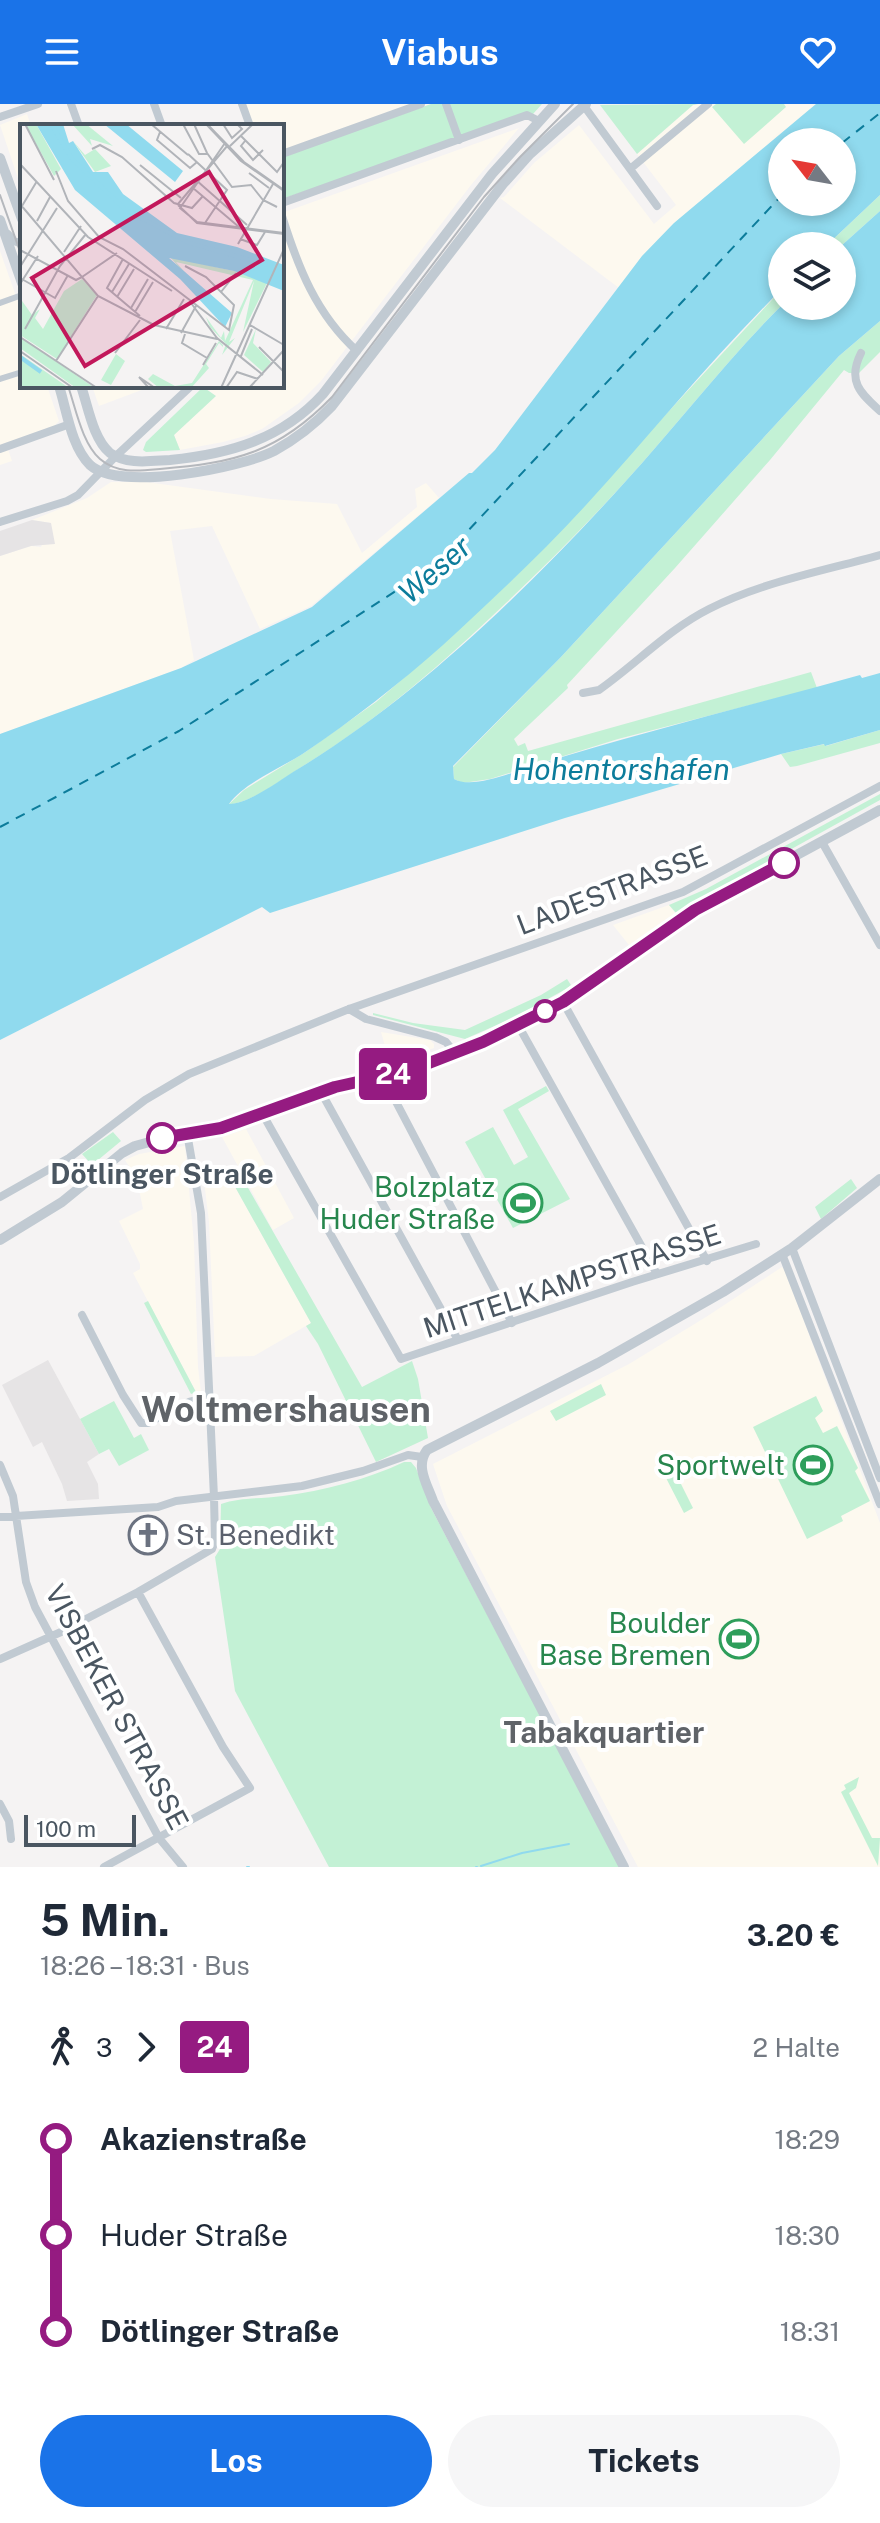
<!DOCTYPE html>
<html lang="de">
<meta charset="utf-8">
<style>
body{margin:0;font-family:"Public Sans",sans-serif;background:#f6f6f7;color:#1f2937;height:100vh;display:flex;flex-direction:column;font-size:30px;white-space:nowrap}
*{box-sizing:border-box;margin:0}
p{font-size:26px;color:#747a83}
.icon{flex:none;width:44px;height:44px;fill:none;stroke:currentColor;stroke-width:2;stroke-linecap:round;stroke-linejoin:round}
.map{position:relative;height:1763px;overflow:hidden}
.panel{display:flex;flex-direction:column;background:#fff;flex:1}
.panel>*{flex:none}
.badge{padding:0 16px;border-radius:6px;font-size:28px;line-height:52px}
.needle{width:52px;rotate:301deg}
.controls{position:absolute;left:768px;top:24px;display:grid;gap:16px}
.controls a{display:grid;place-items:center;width:88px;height:88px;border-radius:50%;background:#fff;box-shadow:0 4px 12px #0003;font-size:40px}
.scale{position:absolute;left:24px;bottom:20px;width:112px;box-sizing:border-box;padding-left:8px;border:4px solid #4a5661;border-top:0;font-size:22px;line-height:28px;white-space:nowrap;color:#4a5661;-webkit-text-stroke:6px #fff;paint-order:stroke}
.map>.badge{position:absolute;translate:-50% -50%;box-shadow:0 0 0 4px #fff}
.legs{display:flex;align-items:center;gap:12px;height:88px;padding:0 40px;font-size:26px}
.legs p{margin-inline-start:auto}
.headline{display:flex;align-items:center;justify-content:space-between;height:136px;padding:0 40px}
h1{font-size:44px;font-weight:700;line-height:60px}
.action{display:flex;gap:16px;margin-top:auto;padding:16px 40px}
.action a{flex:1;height:92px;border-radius:48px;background:#1a73e8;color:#fff;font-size:32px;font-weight:700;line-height:92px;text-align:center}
.action a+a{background:#f6f6f7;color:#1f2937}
ul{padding:0 40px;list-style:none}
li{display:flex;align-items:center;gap:28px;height:96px;font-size:30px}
li i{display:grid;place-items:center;width:12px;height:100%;margin:0 10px;background:currentColor}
li i::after{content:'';width:20px;height:20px;margin:-10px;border:6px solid;border-radius:50%;background:#fff}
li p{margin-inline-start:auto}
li:first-child i{background:linear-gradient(#0000 50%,currentColor 0)}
li:last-child i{background:linear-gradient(currentColor 50%,#0000 0)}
header{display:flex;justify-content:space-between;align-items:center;height:104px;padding:0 40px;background:#1a73e8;color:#fff;font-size:36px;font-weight:700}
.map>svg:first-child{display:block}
.commercial{fill:#fdf9ef}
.education{fill:#e6e4e5}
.green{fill:#c3f1d5}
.water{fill:#90daee;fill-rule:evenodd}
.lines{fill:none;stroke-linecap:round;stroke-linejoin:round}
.stream{stroke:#90daee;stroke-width:2}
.ferry{stroke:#0c7c9b;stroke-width:2;stroke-dasharray:10 8;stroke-linecap:butt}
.pedestrian{stroke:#c1cad2;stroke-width:6}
.minor{stroke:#c1cad2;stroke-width:8}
.tertiary{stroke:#c1cad2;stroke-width:10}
.tram{stroke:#b5b8bd;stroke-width:2}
.line-1-casing{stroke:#fff;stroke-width:18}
.line-1{stroke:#951b81;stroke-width:12}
.stop-1-dot{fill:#fff;stroke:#951b81;stroke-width:4}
.labels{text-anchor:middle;stroke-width:8;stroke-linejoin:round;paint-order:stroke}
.street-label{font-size:28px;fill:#4a5661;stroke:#fff}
.stop-label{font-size:28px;font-weight:bold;fill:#4a5661;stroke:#fff}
.leisure-label{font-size:28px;fill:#27864d;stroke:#fff;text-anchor:end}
.worship-label{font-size:28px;fill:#5b616d;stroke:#fff;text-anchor:start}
.water-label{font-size:30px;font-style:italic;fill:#0c7c9b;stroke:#fff}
.neighbourhood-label{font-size:30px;font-weight:bold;fill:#5f6368;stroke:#fff}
.district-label{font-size:36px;font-weight:bold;fill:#5f6368;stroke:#fff}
.inset-river{fill:none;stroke:#90daee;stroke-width:4}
.inset-road{fill:none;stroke:#b1b4b9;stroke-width:2}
.view{fill:#c2185b;fill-opacity:0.15;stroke:#c2185b;stroke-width:4}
.inset-edge{fill:none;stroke:#4a5661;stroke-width:4}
</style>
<header><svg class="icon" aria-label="menu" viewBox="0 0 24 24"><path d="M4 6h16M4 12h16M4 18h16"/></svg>Viabus<svg class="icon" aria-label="heart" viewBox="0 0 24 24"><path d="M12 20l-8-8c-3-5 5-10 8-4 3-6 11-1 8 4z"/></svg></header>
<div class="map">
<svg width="880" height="1763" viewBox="0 0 880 1763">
<rect width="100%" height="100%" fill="#f5f3f3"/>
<!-- commercial -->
<path class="commercial" d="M244 0H431L282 53V22H251Z
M698 0H816L674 119 642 152 619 184 500 94 504 93 534 59 579 21 654 120 676 101 637 50 693 1Z
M27 10 31 22H22V86L0 21Z
M519 24 471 81 321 277 299 299 262 325 245 332 223 338 180 346 174 331 216 292 203 282H282V109Z
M0 147 22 209V282H47L59 317 54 322 6 339 12 357 0 361Z
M92 282H146L147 284 99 302Z
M111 378H146L271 395 337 400 362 449 417 403 415 385 426 379 439 394 311 502 260 525 212 422 170 427 194 556 181 564 0 630V452L31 442 41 443 51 419 32 416 87 394Z
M669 801 675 809 629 841 613 821Z
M381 928 430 936 434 940V944L390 960Z
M246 1025 294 1114 273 1126 222 1033Z
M185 1042 194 1139 198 1263 201 1288H196L133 1169 140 1165V1160L119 1117 143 1105 137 1075 125 1056 139 1050Z
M229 1072 311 1219 254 1252 215 1253 209 1118 204 1077Z
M782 1163 785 1167 880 1419V1763H638L447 1402 433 1360 629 1260 706 1213Z"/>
<!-- education -->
<path class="education" d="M32 416 51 419 55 440 31 442 0 452V427Z
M48 1256 99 1350 87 1358 98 1380 99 1395 67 1397 62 1380 42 1338 33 1343 2 1281Z"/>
<!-- green -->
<path class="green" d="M431 0H542L533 10 282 95V53Z
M698 0 693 1 637 50 600 1Z
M716 0H784L786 3 744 40 712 3Z
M880 91V107L841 142H826Z
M782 185V201C726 257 678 320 625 378 587 420 547 460 506 499 443 559 377 617 303 662 281 676 255 697 228 701L244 686 304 649 376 598 442 541 517 471Z
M880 217V248L859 269H849L844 266 770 356 675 464 567 581 568 584 514 635 518 642 525 639 528 647 811 568 817 584 618 635 490 675 463 679 454 675 453 663 561 553 839 252Z
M203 283 216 292 174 331 180 346 146 348 143 346 146 338Z
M880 626V639L797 662 790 663 781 650 825 640 826 642Z
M880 690V696L676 809 669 801 706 785Z
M567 875 571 881 566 885 515 913 465 935 373 911V909L413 919 465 926 541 891Z
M546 982 549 987 518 1005 570 1095 513 1124 465 1038 493 1023 514 1061 528 1053 503 1006Z
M113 1028 121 1037 92 1061 82 1050Z
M239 1068 362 1283 412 1257 418 1275 428 1334 376 1358 318 1240 306 1222 311 1219 229 1072Z
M851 1075 857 1084 821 1115 815 1103Z
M148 1197 196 1288 191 1290 144 1199Z
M601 1280 606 1291 556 1317 550 1307Z
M816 1292 823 1307 815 1314 823 1329 837 1322 858 1364 855 1367 870 1397 841 1412 843 1417 807 1435 753 1323Z
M114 1297 134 1334 141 1330 149 1346 119 1362 109 1345 99 1350 80 1315Z
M404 1358H411L416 1364 431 1404 620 1763H329L235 1587 215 1453 220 1445 221 1400C240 1393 263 1395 283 1392 323 1387 368 1375 404 1358Z
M674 1366 693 1404 684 1409 664 1370Z
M859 1673 856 1684 849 1689 872 1734H880L878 1762 841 1688 846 1685 844 1681Z"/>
<!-- water -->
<path class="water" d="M816 0H880V91L826 142H782V185C713 253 652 329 586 401 541 450 492 496 443 541 399 580 353 616 304 649 281 664 244 679 229 700 249 700 280 676 298 665 418 592 531 482 625 378 678 320 726 257 782 201L842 202 841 142 880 107V217L839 252 561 553 453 662 454 675C473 686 515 667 536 661 643 628 752 601 860 571L862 574 880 569V626L825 642 824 640 781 650 565 714 270 809 262 803 0 936V630L181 564 312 503 469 369H472L495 346 642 152 674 119ZM782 38H842V98H782Z"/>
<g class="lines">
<!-- stream -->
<path class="stream" d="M481 1762 522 1749 569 1740
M247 1763H249
M476 1763H477"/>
<!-- ferry -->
<path class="ferry" d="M842 39 880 9
M0 723 179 627 436 461 782 91"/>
<!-- pedestrian -->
<path class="pedestrian" d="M0 199 22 191
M0 275 22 268"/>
<!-- minor -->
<path class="minor" d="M71 0 79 22
M154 0 162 22
M242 0 250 22
M446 0 459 36
M584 2 657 102
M0 13 38 0
M282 50 421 0
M630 65 708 0
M282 99 527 11 539 17
M282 112C298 163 316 210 357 247
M8 130 14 137 22 140
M861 249C847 277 860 289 880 307
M0 345 70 320
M0 418 67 397 78 391 116 352 191 282
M583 589 599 586C636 560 669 525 709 505 762 478 823 467 880 451
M822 738 880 841
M563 898 707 1157
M349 905 366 915 435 933 446 938 455 949
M518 921 657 1170
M383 973 512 1219
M321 988 458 1236
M262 1009 401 1255 632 1178 756 1140
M0 1093 69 1054 145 996 189 970 349 905 683 788 880 682
M792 1144 880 1374
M782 1150 880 1400
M82 1211 123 1291 141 1319H148L189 1298 209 1293
M0 1361 13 1392 26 1478 35 1503 159 1734 183 1763
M0 1413 158 1403 176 1397 302 1382 363 1367 408 1351 422 1353
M0 1555 61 1528 138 1488 212 1445 215 1437 214 1393 201 1109 187 1029
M0 1700 9 1717 11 1735
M104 1763 250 1684 223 1643 138 1488"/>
<!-- tertiary -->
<path class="tertiary" d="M0 54 22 115
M0 116 22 179
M59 282C67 307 71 342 90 361 120 388 240 364 274 347 296 335 315 320 332 302L503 80 530 50 586 0
M81 282C88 302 93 335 110 349 127 361 150 357 170 356 230 350 282 335 323 290L492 70 555 0
M0 1136 62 1098 122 1049 135 1042 175 1031 221 1024 335 983 411 966 483 938 518 921 587 882 695 806 880 706
M624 1763 433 1397C427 1380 415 1362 427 1346L598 1259 723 1188 792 1144 880 1075"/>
<!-- tram -->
<path class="tram" d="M0 91 22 153
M68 282C76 305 82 339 100 355 117 370 139 367 160 365 234 359 278 349 332 293L484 93 520 53 573 0"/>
</g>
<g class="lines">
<!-- line-1 casing -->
<g class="line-1-casing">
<path id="line-1" d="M162 1034 221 1024 335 983 411 966 483 938 563 898 695 806 784 759"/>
</g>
<!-- line-1 -->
<use href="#line-1" class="line-1"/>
</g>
<!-- icons -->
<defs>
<g id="stadium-ring" transform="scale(2)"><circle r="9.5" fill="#fff" stroke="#2e9e5b" stroke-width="1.5"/><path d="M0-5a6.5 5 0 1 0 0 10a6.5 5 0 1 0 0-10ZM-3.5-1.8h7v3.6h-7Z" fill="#2e9e5b"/></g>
<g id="church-ring" transform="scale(2)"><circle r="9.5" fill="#fff" stroke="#6b7280" stroke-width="1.5"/><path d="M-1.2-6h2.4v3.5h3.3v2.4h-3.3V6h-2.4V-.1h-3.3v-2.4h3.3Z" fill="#6b7280"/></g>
</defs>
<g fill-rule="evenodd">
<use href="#stadium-ring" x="523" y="1099"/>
<use href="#stadium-ring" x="813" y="1361"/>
<use href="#church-ring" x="148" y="1431"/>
<use href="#stadium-ring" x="739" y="1535"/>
</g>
<!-- markers -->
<g class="stop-1-dot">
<circle cx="784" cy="759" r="14"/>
<circle cx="545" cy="907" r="10"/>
<circle cx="162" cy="1034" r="14"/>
</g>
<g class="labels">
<!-- street labels -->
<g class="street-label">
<text transform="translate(612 786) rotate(-21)" y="10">LADESTRASSE</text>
<text transform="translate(572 1177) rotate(-18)" y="10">MITTELKAMPSTRASSE</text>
<text transform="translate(117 1603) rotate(62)" y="10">VISBEKER STRASSE</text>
</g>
<!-- stop labels -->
<g class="stop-label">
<text x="162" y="1080">Dötlinger Straße</text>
</g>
<!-- leisure labels -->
<g class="leisure-label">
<text x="495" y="1093">Bolzplatz<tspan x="495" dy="32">Huder Straße</tspan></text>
<text x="785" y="1371">Sportwelt</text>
<text x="711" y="1529">Boulder<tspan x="711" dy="32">Base Bremen</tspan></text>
</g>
<!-- worship labels -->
<g class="worship-label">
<text x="176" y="1441">St. Benedikt</text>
</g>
<!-- water labels -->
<g class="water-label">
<text transform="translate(435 466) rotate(-41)" y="10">Weser</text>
<text x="621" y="676">Hohentorshafen</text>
</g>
<!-- neighbourhood labels -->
<g class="neighbourhood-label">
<text x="604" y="1639">Tabakquartier</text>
</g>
<!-- district labels -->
<g class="district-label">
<text x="286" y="1318">Woltmershausen</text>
</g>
</g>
<!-- overview -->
<g transform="translate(20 20)">
<rect width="264" height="264" fill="#f5f3f3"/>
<path d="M5 0H16L41 45 34 52ZM43 0H66L93 22 70 15 72 22 52 0ZM53 17 65 31 75 25 91 42 75 48ZM150 133 214 147 247 159 223 208 234 157 209 218 215 214 202 231 206 220 190 203 186 193 201 214 204 207 205 217 233 156 156 138 179 165ZM62 155 77 171 37 235 0 211V174L12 191 20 185 15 194 23 205 44 167ZM236 205 233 219 251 238 243 248 224 231ZM0 213 72 262 71 264H56L0 224ZM199 217 203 221V223L199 219 186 240 189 244 171 264H139L128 255 133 250 155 262 172 259ZM0 230 49 264H0ZM96 230 105 237 91 261 81 256Z" fill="#c3f1d5"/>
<path d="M16 0H43L49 19 53 17 73 48H88L103 70 157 109 217 123 264 141V167L214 147 149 134 212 189 205 203 160 155 55 66ZM84 0H106L163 47 155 58Z" fill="#90daee"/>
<path class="inset-river" d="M31 0 52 35 106 86 169 119 252 142M0 233 21 248"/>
<path class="inset-road" d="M5 0 34 56M131 0 168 31M163 0 179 30H188M174 0 187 29 212 63 231 61 243 76 257 83M186 0 221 37 264 67M187 0 224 38 264 66M203 0 212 14 222 5 217 0M140 8 137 16 170 44 177 38M221 12 257 48 264 38M225 17 221 22 233 36 243 26M205 19 160 84 177 98 264 109M210 22 233 0M72 25 80 21 102 33 154 79 172 84 183 72M168 30 207 66 185 99M0 40 68 113 152 167M120 41 161 74M36 47 48 77 79 113 103 125 209 206 214 181 186 153 165 142M229 49 249 64M176 56 227 101M173 64 219 103M0 80 78 172 134 201 197 215M158 80 208 21M158 81 177 99 264 110M2 82 17 57M17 97 30 73M220 115 237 121 245 108M218 120 253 60M0 126 56 156 62 153M44 128 61 102M103 135 87 164 120 192M0 143 37 84M62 153 97 129M0 154 35 174 48 151M0 160 18 132M92 168 109 140M201 168 216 149M97 173 114 145M171 179 197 214 243 251M111 184 128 155M115 188 133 158M230 201 264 221M5 205 40 142 66 110M146 205 164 175M161 209 176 182M165 210 162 219 187 234M0 213 77 264M239 223 264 248M0 227 53 264M95 229 120 196M221 232 232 205M36 237 78 172M183 241 196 219M129 264 119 253 135 264M201 264 264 125M206 264 217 248 238 255M229 264 264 226"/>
<path class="view" d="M189 48 242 136 65 242 12 154Z"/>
<rect width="264" height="264" class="inset-edge"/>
</g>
</svg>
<div class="controls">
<a><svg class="needle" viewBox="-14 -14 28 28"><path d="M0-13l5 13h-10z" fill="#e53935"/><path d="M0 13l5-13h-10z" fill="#747a83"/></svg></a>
<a><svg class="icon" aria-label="layers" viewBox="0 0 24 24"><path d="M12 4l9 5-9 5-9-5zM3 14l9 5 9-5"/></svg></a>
</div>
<div class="scale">100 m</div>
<b class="badge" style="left:393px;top:970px;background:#951b81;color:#fff">24</b>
</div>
<section class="panel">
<div class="headline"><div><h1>5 Min.</h1><p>18:26 – 18:31 · Bus</p></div><b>3.20 €</b></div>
<div class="legs"><svg class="icon" aria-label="walk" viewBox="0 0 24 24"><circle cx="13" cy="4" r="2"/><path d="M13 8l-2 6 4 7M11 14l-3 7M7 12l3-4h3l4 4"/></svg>3<svg class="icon" aria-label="forward" viewBox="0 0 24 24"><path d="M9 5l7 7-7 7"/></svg><b class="badge" style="background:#951b81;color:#fff">24</b><p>2 Halte</p></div>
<ul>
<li><i style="color:#951b81"></i><b>Akazienstraße</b><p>18:29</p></li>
<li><i style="color:#951b81"></i><span>Huder Straße</span><p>18:30</p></li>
<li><i style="color:#951b81"></i><b>Dötlinger Straße</b><p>18:31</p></li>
</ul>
<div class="action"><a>Los</a><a>Tickets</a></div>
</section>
